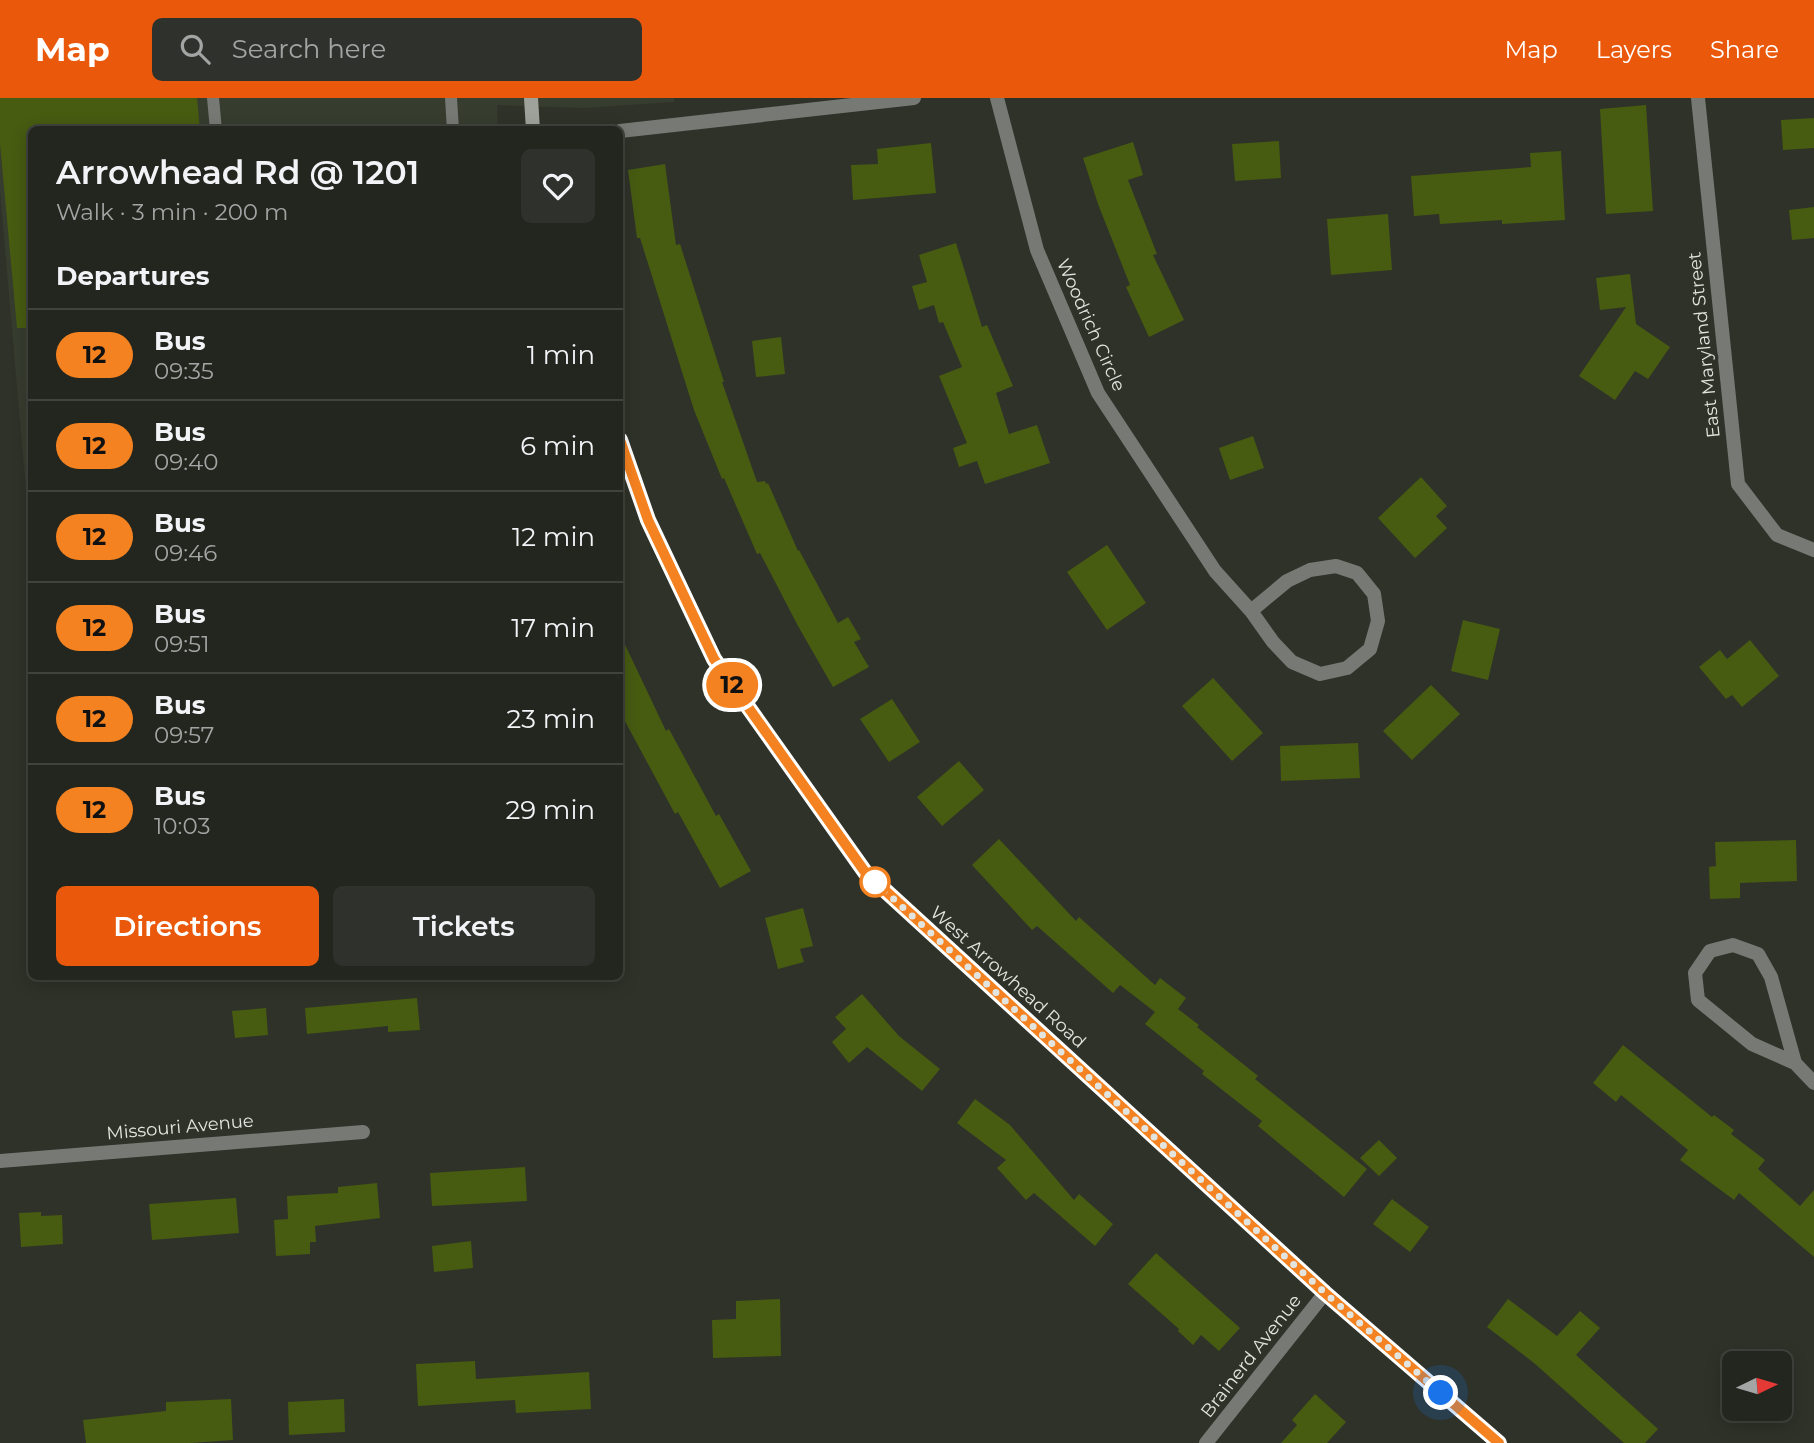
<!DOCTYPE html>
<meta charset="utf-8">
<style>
body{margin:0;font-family:Montserrat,sans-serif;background:#2f322c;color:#f1f3f6;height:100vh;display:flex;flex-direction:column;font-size:26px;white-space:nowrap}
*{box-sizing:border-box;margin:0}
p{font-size:23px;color:#a3a5a4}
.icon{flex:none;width:38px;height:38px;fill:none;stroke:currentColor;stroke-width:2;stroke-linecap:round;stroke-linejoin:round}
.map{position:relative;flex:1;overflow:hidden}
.details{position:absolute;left:28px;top:28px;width:595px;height:854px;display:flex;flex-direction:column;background:#23261f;border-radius:10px;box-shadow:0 4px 18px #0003,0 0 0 2px #40433d}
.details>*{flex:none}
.badge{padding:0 14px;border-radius:23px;font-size:24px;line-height:46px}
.needle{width:46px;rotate:85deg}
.controls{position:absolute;left:1722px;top:1253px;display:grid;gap:14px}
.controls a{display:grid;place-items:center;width:70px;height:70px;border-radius:10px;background:#23261f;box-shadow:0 4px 18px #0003,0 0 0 2px #40433d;font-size:35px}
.you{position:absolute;width:35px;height:35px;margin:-18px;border:5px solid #fff;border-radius:50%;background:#1a73e8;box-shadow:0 0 0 10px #1a73e833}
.map>.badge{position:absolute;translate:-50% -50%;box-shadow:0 0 0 4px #fff}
h2{padding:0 28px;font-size:26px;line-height:63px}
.round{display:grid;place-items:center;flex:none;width:74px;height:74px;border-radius:10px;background:#2f322c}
.summary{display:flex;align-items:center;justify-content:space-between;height:119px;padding:0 28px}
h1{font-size:33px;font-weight:600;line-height:52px}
.action{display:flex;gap:14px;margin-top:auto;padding:14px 28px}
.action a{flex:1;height:80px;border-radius:10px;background:#ea580c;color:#fff;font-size:28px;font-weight:600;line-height:80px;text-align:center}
.action a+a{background:#2f322c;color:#f1f3f6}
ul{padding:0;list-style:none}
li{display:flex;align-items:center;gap:21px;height:91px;padding:0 28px;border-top:2px solid #40433d}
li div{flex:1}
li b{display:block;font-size:26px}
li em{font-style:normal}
li .badge{min-width:77px;font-weight:700;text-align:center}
header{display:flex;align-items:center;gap:42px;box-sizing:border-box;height:98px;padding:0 35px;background:#ea580c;color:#fff}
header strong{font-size:33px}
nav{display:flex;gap:38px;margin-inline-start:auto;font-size:24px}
.search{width:490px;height:63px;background:#2f322c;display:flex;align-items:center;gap:18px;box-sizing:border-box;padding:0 24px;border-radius:10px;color:#a3a5a4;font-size:26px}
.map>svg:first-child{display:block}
.built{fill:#363c2e}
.building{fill:#475b11}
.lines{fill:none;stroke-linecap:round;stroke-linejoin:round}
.lane{stroke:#777975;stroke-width:12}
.street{stroke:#777975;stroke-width:14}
.secondary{stroke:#9fa29a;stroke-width:14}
.line-casing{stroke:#fff;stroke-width:16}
.line{stroke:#f58220;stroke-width:10}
.walk{stroke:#e2e5df;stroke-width:7;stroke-dasharray:0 12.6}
.stop-dot{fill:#fff;stroke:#f58220;stroke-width:3.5}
.labels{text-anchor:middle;stroke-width:7;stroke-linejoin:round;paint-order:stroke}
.street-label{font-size:18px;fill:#e2e5df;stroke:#2f3229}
</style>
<header>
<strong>Map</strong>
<div class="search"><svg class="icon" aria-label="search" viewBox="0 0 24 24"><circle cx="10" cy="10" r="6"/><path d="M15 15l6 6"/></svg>Search here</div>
<nav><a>Map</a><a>Layers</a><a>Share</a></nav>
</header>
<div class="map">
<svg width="1814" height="1345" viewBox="0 0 1814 1345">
<rect width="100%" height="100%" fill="#2f3229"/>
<!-- built -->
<path class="built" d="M0 0H674V4L584 10 497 7 498 32H32L31 450 0 93Z"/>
<!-- building -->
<path class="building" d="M0 0H197L200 32H32V230H17L0 46Z
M1646 7 1653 113 1606 116 1600 11Z
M1814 20V50L1783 52 1781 22Z
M1279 43 1281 80 1235 83 1232 46Z
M1133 44 1143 77 1128 82 1157 156 1153 157 1184 222 1149 239 1126 189 1130 187 1098 106 1083 60Z
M931 45 936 95 853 102 851 67 878 66 877 51Z
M1561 53 1565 122 1502 126V122L1440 126 1439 116 1414 118 1411 78 1531 69 1530 55Z
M665 66 676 147 680 146 724 284H722L757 384 765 383 766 386 768 385 798 453 799 452 838 525 848 519 861 541 854 544 869 569 833 589 798 528 760 455 757 456 724 380 722 381 694 312 640 140H637L628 72Z
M1814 109V140L1792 142 1789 112Z
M1388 116 1392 172 1331 177 1327 121Z
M956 145 982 229 987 227 1013 288 996 295 1009 336 1037 327 1050 365 985 386 977 363 959 369 953 350 967 345 939 278 962 269 943 224 939 225 934 207 919 212 912 188 927 184 919 157Z
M1630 176 1636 226 1670 249 1648 281 1635 273 1615 302 1579 278 1626 209 1600 212 1596 180Z
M781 239 785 276 756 279 752 243Z
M1253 338 1264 370 1230 382 1219 350Z
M1421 379 1447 408 1436 418 1447 430 1415 460 1378 420Z
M1107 447 1146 505 1107 532 1067 474Z
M1463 522 1500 531 1488 582 1451 573Z
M620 536 666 633 669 631 716 718 719 716 751 773 720 790 678 714 675 716 620 614Z
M1750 542 1779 578 1742 609 1732 597 1726 601 1699 569 1720 552 1727 561Z
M1213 580 1263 635 1232 663 1182 608Z
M1431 587 1460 616 1412 662 1383 633Z
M892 601 920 644 889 664 860 621Z
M1358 645 1360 680 1281 683 1280 648Z
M959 663 984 692 942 728 917 699Z
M999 741 1076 823 1079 819 1155 887 1160 880 1186 900 1178 911 1199 927 1197 929 1258 978 1255 981 1367 1071 1344 1099 1258 1028 1262 1023 1202 976 1204 973 1145 926 1155 914 1120 887 1113 895 1037 828 1032 832 972 767Z
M1796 742 1797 783 1740 785V800L1710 801 1709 769 1716 768 1715 744Z
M803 810 813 848 800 851 804 864 778 871 765 820Z
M862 896 899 938 940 971 922 993 867 949 849 965 832 944 846 931 835 919Z
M417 900 420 932 388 934V928L307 936 305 910Z
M266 910 268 937 235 940 232 913Z
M1623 947 1712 1019 1714 1017 1734 1032 1731 1036 1765 1062 1758 1071 1800 1108 1814 1092V1159L1739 1095 1734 1102 1680 1062 1688 1052 1621 997 1616 1004 1593 985Z
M975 1001 1010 1027 1074 1102 1079 1096 1113 1126 1095 1148 1034 1095 1026 1102 997 1070 1006 1062 957 1025Z
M1379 1042 1397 1060 1379 1078 1360 1060Z
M525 1069 527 1103 432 1108 430 1075Z
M377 1085 380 1120 315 1128 316 1144H310V1156L276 1158 274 1122 288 1121 287 1098 338 1095V1089Z
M236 1100 239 1135 152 1142 149 1106Z
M1392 1101 1429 1129 1410 1154 1373 1126Z
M41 1114V1118L62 1117 63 1146 21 1149 19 1115Z
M471 1143 473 1170 434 1174 432 1148Z
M1156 1155 1240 1230 1219 1253 1201 1237 1193 1247 1178 1233 1179 1231 1128 1186Z
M780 1201 781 1258 713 1260 712 1222 736 1221V1203Z
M1508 1201 1557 1238 1580 1213 1600 1230 1576 1257 1658 1331 1645 1345H1624L1534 1265 1487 1229Z
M475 1263 476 1281 589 1274 591 1311 516 1315 515 1302 418 1308 416 1266Z
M1315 1296 1346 1324 1327 1345H1281L1297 1327 1292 1322Z
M231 1301 233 1342 191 1345H86L83 1322 166 1313V1304Z
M344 1301 345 1334 289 1337 288 1304Z"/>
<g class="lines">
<!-- lane -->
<path class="lane" d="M213 0 216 32
M451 0 453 32"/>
<!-- street -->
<path class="street" d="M997 0 1037 152 1098 295 1215 473 1251 513 1273 544 1292 564 1320 576 1347 570 1370 551 1378 523 1374 496 1357 475 1336 468 1310 472 1287 483 1251 513
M1698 0 1738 386 1777 437 1814 452
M620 33 914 0
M1795 965 1771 879 1758 856 1733 847 1710 853 1695 875 1698 902 1752 946 1795 965 1814 985
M0 1063 363 1034
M1206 1345 1325 1195"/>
<!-- secondary -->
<path class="secondary" d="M531 0 533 32
M620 342 648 422 714 561 865 774 1325 1195 1498 1345"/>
</g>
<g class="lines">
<!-- line casing -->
<g class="line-casing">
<path id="line" d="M620 342 648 422 714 561 865 774 1325 1195 1499 1345"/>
</g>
<!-- line -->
<use href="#line" class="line"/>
<!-- walk -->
<path class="walk" d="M875 784 1325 1195 1441 1295"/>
</g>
<!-- markers -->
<circle class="stop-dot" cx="875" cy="784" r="14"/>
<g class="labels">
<!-- street labels -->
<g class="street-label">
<text transform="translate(1091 227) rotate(66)" y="6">Woodrich Circle</text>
<text transform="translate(1704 247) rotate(-96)" y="6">East Maryland Street</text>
<text transform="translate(1008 879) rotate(42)" y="6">West Arrowhead Road</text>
<text transform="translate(180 1029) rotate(-5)" y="6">Missouri Avenue</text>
<text transform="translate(1251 1258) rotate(-52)" y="6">Brainerd Avenue</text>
</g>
</g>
</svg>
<div class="controls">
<a><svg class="needle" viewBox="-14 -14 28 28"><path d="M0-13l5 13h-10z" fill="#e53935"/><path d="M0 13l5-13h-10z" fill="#a3a5a4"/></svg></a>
</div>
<div class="you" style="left:1441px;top:1295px"></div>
<b class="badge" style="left:732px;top:587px;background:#f58220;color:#111">12</b>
<section class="details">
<div class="summary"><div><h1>Arrowhead Rd @ 1201</h1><p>Walk · 3 min · 200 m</p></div><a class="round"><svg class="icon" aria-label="heart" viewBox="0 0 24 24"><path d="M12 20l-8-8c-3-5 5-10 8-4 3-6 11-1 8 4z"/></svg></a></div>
<h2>Departures</h2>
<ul>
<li><span class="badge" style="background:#f58220;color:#111">12</span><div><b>Bus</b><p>09:35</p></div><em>1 min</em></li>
<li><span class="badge" style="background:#f58220;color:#111">12</span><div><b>Bus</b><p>09:40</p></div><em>6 min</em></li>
<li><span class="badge" style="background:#f58220;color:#111">12</span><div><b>Bus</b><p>09:46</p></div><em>12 min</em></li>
<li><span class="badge" style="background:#f58220;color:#111">12</span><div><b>Bus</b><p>09:51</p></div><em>17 min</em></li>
<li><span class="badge" style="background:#f58220;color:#111">12</span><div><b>Bus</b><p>09:57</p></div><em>23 min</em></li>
<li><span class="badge" style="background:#f58220;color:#111">12</span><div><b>Bus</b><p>10:03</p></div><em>29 min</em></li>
</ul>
<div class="action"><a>Directions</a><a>Tickets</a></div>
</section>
</div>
